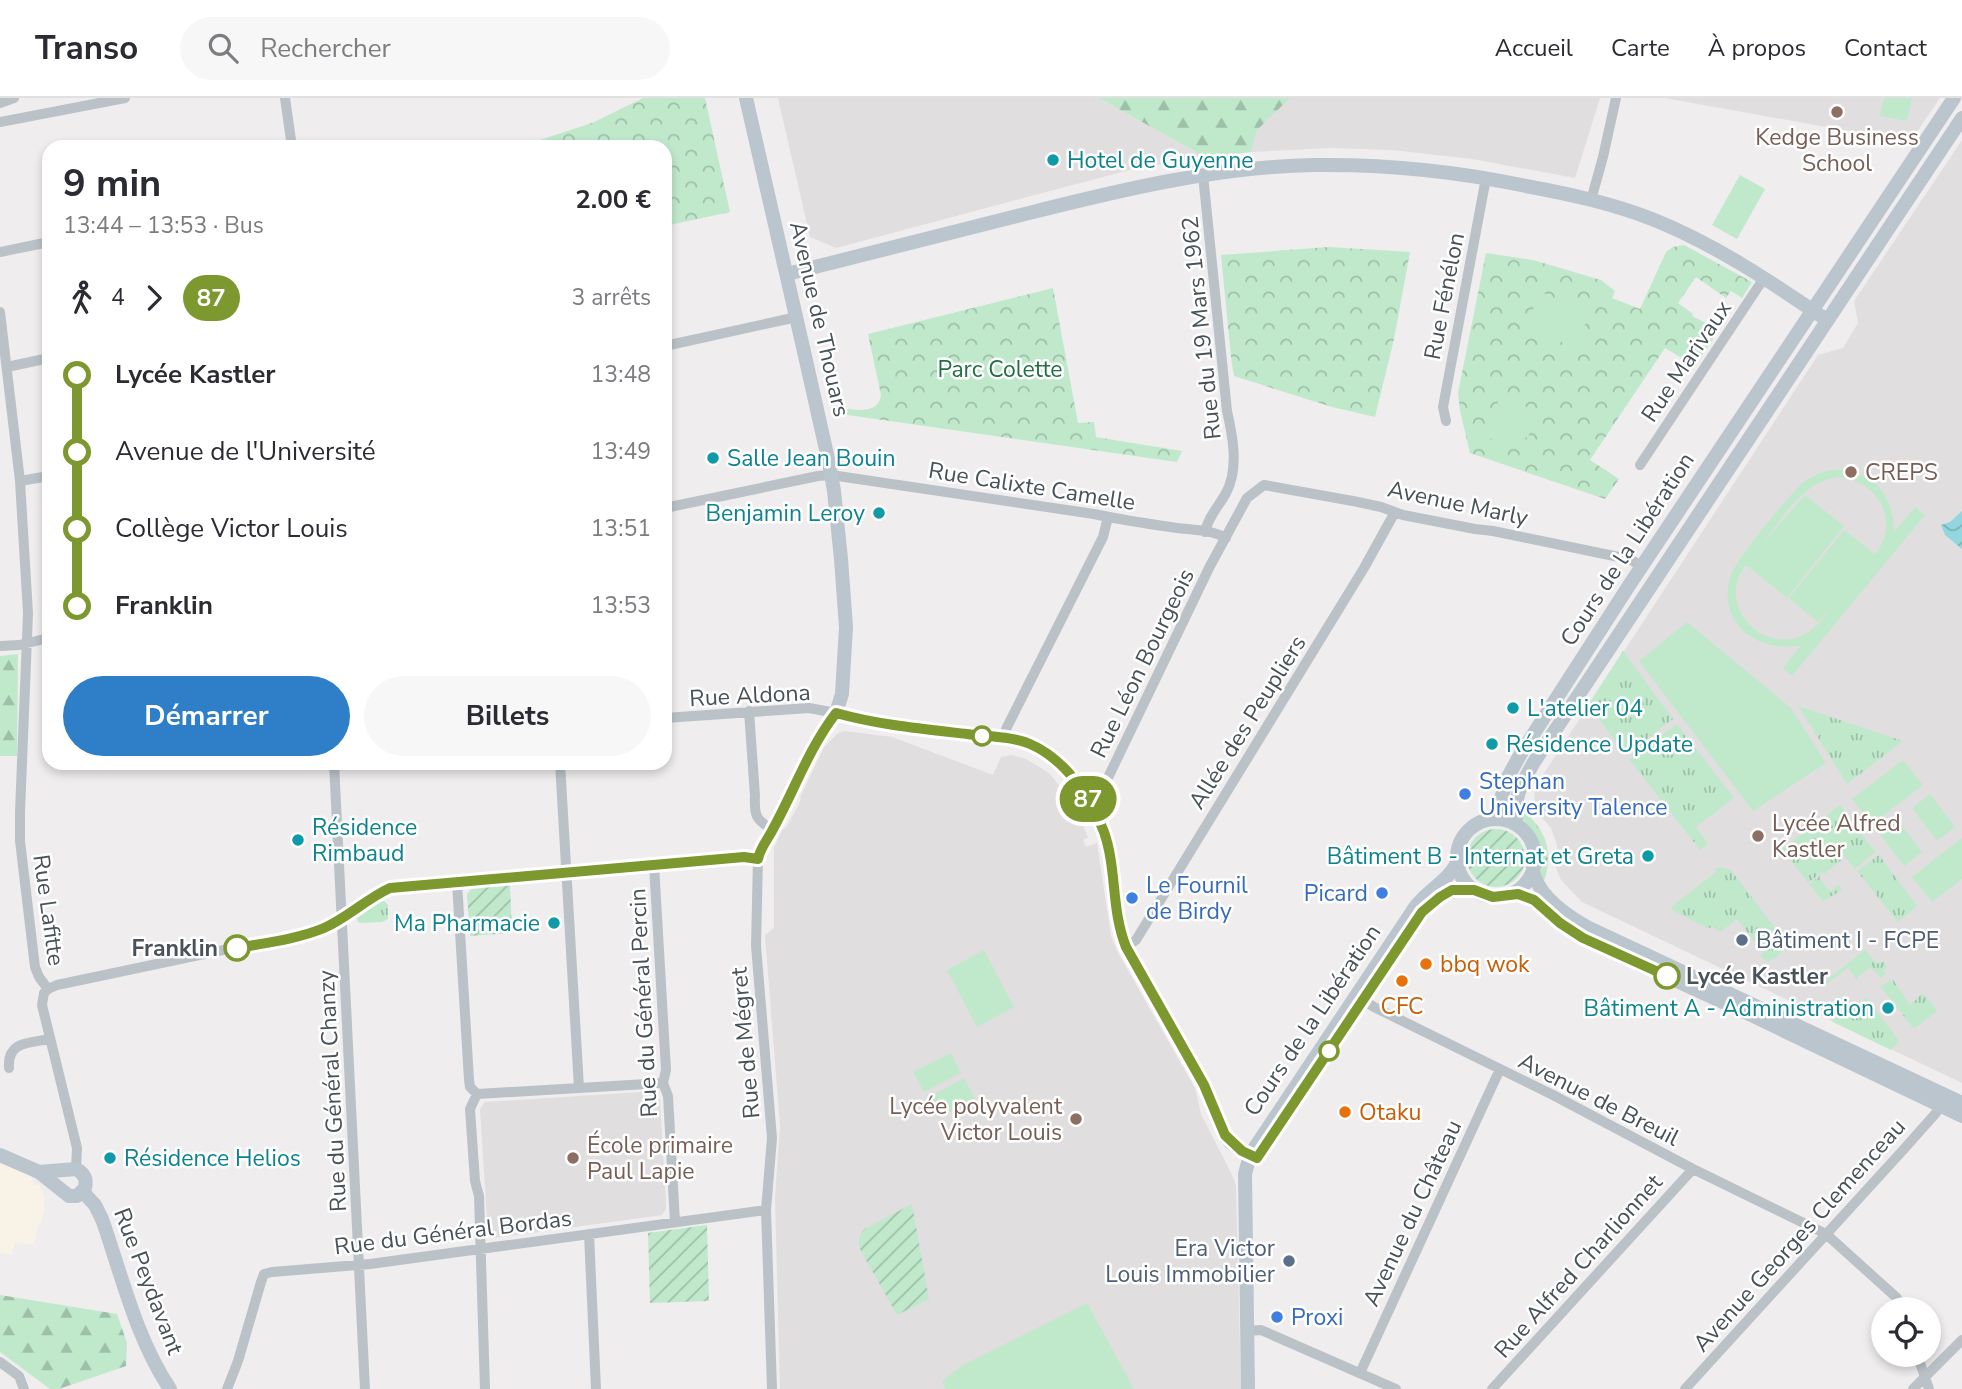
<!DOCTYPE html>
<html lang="fr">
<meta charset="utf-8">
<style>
body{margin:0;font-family:"Nunito Sans",sans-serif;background:#f7f7f7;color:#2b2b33;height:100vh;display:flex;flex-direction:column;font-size:26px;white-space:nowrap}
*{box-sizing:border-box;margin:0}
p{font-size:23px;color:#7c7c81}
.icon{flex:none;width:38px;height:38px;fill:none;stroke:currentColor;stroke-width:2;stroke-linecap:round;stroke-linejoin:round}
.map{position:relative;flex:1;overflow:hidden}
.side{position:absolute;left:42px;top:42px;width:630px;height:630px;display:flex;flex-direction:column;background:#fff;border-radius:21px;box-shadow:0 4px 10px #0003}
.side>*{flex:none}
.badge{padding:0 14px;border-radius:23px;font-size:24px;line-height:46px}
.fabs{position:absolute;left:1871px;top:1199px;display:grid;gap:14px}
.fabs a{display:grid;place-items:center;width:70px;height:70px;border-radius:50%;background:#fff;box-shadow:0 4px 10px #0003;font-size:35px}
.map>.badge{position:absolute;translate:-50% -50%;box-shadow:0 0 0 4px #fff}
.legs{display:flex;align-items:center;gap:10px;height:77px;padding:0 21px;font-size:23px}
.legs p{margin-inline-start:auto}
.summary{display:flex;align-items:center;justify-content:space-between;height:119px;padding:0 21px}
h1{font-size:38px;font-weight:700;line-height:52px}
.cta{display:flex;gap:14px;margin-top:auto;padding:14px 21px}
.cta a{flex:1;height:80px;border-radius:42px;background:#2e7fc8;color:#fff;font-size:28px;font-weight:700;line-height:80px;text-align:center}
.cta a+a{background:#f7f7f7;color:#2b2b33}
ul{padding:0 21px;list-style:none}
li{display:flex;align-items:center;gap:24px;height:77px;font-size:26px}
li i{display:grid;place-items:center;width:10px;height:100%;margin:0 9px;background:currentColor}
li i::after{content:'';width:18px;height:18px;margin:-9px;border:5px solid;border-radius:50%;background:#fff}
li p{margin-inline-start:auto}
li:first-child i{background:linear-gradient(#0000 50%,currentColor 0)}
li:last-child i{background:linear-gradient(currentColor 50%,#0000 0)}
header{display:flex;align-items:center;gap:42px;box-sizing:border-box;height:98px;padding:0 35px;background:#fff;border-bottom:2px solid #e1e1e2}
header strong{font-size:33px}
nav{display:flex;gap:38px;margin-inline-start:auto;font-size:24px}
.search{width:490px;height:63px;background:#f7f7f7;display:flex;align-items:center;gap:18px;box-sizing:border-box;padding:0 24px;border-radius:38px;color:#7c7c81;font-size:26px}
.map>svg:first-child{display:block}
.commercial{fill:#f9f2e7}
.education{fill:#e0dede}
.grass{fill:url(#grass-tufts)}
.forest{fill:url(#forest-firs)}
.park{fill:url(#park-crowns)}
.garden{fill:url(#garden-furrows)}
.pitch{fill:#c0e9cc;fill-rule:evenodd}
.water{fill:url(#water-waves)}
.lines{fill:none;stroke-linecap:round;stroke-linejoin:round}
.street{stroke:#bac2c8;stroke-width:10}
.secondary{stroke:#bbc5cd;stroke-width:14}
.line-1-casing{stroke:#fff;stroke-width:16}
.line-1{stroke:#7c982e;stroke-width:10}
.education-dot{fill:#8d6e63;stroke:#fff;stroke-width:2.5}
.culture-dot{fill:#0f9aa8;stroke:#fff;stroke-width:2.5}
.stop-1-dot{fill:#fff;stroke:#7c982e;stroke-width:3.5}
.shop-dot{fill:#3f7fe0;stroke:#fff;stroke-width:2.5}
.service-dot{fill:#5c6f8a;stroke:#fff;stroke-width:2.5}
.food-dot{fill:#e8710a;stroke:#fff;stroke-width:2.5}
.labels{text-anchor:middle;stroke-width:5;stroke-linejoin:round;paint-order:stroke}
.education-label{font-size:23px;fill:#785e54;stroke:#fff;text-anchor:start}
.culture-label{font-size:23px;fill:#0d838f;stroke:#fff;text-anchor:start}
.street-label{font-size:23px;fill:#485258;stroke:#fff}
.park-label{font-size:23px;fill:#227042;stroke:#fff}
.shop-label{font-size:23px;fill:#366cbe;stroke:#fff;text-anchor:start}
.service-label{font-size:23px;fill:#4e5e75;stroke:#fff;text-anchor:start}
.stop-label{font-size:23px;font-weight:bold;fill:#485258;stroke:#fff;text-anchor:end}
.food-label{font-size:23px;fill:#c56008;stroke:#fff;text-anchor:start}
</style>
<header>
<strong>Transo</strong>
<div class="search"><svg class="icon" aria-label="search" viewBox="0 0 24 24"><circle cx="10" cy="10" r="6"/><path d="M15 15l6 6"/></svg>Rechercher</div>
<nav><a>Accueil</a><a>Carte</a><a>À propos</a><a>Contact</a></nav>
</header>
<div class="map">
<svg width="1962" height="1291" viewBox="0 0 1962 1291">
<defs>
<pattern id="grass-tufts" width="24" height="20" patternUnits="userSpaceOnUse" patternTransform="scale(1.75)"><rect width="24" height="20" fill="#c0e9cc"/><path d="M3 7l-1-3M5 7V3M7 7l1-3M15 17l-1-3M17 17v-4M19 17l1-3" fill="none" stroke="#9ebfa8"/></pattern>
<pattern id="forest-firs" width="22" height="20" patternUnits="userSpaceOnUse" patternTransform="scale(1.75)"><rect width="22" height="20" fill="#c0e9cc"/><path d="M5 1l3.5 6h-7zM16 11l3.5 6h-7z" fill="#9ebfa8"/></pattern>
<pattern id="park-crowns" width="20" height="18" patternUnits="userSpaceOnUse" patternTransform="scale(1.75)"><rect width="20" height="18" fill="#c0e9cc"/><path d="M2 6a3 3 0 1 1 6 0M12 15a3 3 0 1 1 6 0" fill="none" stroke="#9ebfa8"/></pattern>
<pattern id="garden-furrows" width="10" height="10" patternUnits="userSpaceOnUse" patternTransform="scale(1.75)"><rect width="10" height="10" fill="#c0e9cc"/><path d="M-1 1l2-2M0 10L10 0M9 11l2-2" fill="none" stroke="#9ebfa8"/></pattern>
<pattern id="water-waves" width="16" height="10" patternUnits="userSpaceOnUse" patternTransform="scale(1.75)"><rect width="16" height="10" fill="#92d7e0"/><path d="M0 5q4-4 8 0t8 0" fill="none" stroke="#79b1b8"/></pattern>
</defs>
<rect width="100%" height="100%" fill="#efeded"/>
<!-- commercial -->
<path class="commercial" d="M0 1063 31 1076 34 1088 39 1086 44 1099V1113L40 1127H38L34 1147 15 1144 12 1157 0 1155Z"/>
<!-- education -->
<path class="education" d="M778 0H1099L1205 59 1133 71 836 150 810 139Z
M1289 0H1600L1575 80 1472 61 1393 52 1330 50 1251 54 1257 32Z
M1665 0H1940L1910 44Z
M1962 42V985L1582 804 1561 782 1556 770 1558 757 1557 747 1551 730 1534 711 1535 689 1818 257 1843 250 1858 225 1854 203Z
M845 633 892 639 993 677 1001 659 1011 657 1026 661 1049 675 1072 703 1088 739 1083 742 1086 749 1097 745 1111 838 1117 853 1195 990 1201 1016 1234 1081 1236 1089 1241 1291H780L775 1100 780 1028 765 837 774 830V750L782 732 787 728 800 704 801 697 824 649 838 635Z
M642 994H653L660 1002 666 1105V1111L662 1117 502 1139 494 1140 488 1136 480 1011 485 1004Z"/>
<!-- grass -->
<path class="grass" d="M1623 553 1673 621 1626 657 1588 607Z
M1798 608 1903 643 1847 686Z
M1677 626 1734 700 1696 729 1708 746 1700 752 1629 661Z
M1840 707 1875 754 1855 771 1845 759 1824 776 1822 774 1808 785 1782 751Z
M1525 710C1529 719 1536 725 1541 733 1550 748 1550 767 1544 783 1537 771 1543 763 1539 749 1536 735 1524 727 1520 713Z
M1879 757 1917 808 1898 824 1857 773Z
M1720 769 1731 772 1782 839C1787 851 1778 862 1766 864L1760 857 1771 848 1769 844 1760 850 1737 821 1720 834 1714 829 1707 830 1674 813 1671 809 1716 774 1714 771Z
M1822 776 1819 779 1830 794 1839 787 1842 792 1823 803 1809 786Z
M384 803 388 807V821L382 824 359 825 356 819 378 804Z
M1865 852 1877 866 1883 863 1887 869 1883 872 1886 876 1881 880 1870 869 1856 881 1848 870 1822 889 1825 883Z
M1893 882 1910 907 1923 895 1937 913 1914 931 1880 888Z
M1867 900 1899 943 1891 952 1831 923Z"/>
<!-- forest -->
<path class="forest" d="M1099 0H1289V1L1257 32 1251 54 1205 59Z
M18 556 17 658H0V558Z
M0 1197 117 1216 127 1245 126 1268 59 1291H50L0 1254Z"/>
<!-- park -->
<path class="park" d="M643 0H705L730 114 665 128V49H518L592 25Z
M1684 147 1752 184 1742 200 1731 193 1726 200 1696 179 1678 205 1693 216 1692 218 1708 226 1707 229 1717 235 1695 268 1665 250 1590 362 1619 381 1605 401 1470 355 1460 313 1458 295 1486 155 1533 162 1601 182 1615 193 1612 200 1640 211 1666 154 1673 149Z
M1329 149 1410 154 1394 241 1375 319 1332 309 1234 278 1231 259 1221 157Z
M1053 190 1078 325 1094 324 1096 339 1182 353 1177 364 841 316 838 310C854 311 878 318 881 297L868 236Z"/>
<!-- garden -->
<path class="garden" d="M1467 760a29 29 0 1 1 58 0a29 29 0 1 1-58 0Z
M510 787 512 835 470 838 467 796 472 790Z
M912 1106 929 1201 897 1217 861 1153C857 1144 859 1136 866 1130Z
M707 1127 709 1203 650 1205 648 1135Z"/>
<!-- pitch -->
<path class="pitch" d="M1884 0H1912L1907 23 1880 18Z
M1740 77 1765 91 1737 141 1712 127Z
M1542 194 1589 219 1573 250 1526 225Z
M1499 301 1537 312 1528 340 1490 328Z
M1488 331 1526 343 1524 351 1486 339Z
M1831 372C1871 371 1894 395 1894 434L1915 409 1925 417 1792 578 1783 570 1801 547C1759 556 1717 526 1730 480 1734 463 1791 394 1806 382 1814 377 1822 374 1831 372ZM1840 379C1879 384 1901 424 1875 456L1844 432 1789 500 1818 524 1832 509C1825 517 1819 527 1810 533 1767 563 1713 508 1746 467L1787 500 1844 428 1805 397 1762 446C1783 420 1803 382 1840 379Z
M1687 524 1791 610 1826 665 1753 713 1639 563Z
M1903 662 1923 687 1872 726 1852 701Z
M1930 696 1955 729 1937 743 1912 710Z
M1897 721 1922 754 1904 768 1879 735Z
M1962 740V781L1932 804 1912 779Z
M984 852 1014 909 977 929 947 872Z
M951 955 961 975 924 994 913 974Z
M964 980 975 1001 937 1020 927 1000Z
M1087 1205 1134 1291H946L942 1283 963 1267Z"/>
<!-- water -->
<path class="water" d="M1962 413V451L1945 437 1941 427 1950 424Z"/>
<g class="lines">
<!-- street -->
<path class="street" d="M285 0 292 49
M0 5 14 0
M0 24 125 0
M1203 77 1227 313C1233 339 1239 371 1226 395 1219 408 1208 419 1205 434
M1591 102 1603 59 1616 0
M0 154 49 144
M0 214 20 383 28 515 20 714V743L35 869 39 879 48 891
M665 248 797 219
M7 269 49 260
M1446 323 1443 309 1486 80
M1640 367 1764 180
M20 383 49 378
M665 410 818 378 831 377 1094 416C1121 422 1149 426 1177 430 1193 432 1212 432 1226 440
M0 548 19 547 49 540
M749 613 755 698C754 718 756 722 773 732
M665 620 809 610 836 615 824 631 761 752 758 760 756 848 772 1040 766 1112 772 1291
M1003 640 1007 629 1103 439 1108 419
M334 665 365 1291
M560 665 579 990
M1088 700 1103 690 1210 468 1247 400 1264 387 1353 403 1381 409 1403 417 1475 431 1493 433 1619 459 1633 463 1642 469
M654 767 666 972 663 985 668 998 675 1124
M457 784 469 982 470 989 477 996
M1126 849 1136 842 1364 470 1395 414
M48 891 57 887 314 833C341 824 363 802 390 790L744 759 758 760
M48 891 44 895 42 907 77 1050 76 1071
M1356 897 1374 909 1553 997 1693 1071 1826 1136 1897 1200 1901 1211
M9 970C7 943 29 945 50 941
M477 996 470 1011 475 1083 479 1098 485 1291
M477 996 663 985
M589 1136 596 1291
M1247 1233 1261 1232 1396 1291
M1917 1256 1929 1291
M0 1264 19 1278 24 1291
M1360 1275 1500 971
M227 1291 238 1263 261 1184 264 1176 272 1174 370 1166 766 1112
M1492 1291 1693 1071
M1685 1291 1904 1051 1936 1015 1940 1008
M1913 1291 1962 1242"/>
<!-- secondary -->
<path class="secondary" d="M746 0 805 258 829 365 834 393 841 461 846 529 842 596 836 615C879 626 923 631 967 636 988 639 1012 638 1030 646 1065 662 1092 699 1104 734 1116 771 1112 812 1126 849L1204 987 1225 1037 1231 1045 1242 1053 1257 1060
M787 176C866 156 945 136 1025 116 1120 92 1215 69 1314 67 1385 66 1456 73 1526 88 1569 96 1611 105 1652 121 1715 146 1771 184 1827 222
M1493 721 1499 707 1508 679 1520 657 1630 486 1954 0
M1457 760a39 39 0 1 1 78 0a39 39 0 1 1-78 0Z
M1517 726C1511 702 1523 684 1534 664L1962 20
M1533 771C1536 796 1566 817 1587 829L1962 1005
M1510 796C1532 795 1543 812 1559 824 1566 830 1575 835 1583 840L1749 916 1962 1018
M1417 821C1430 802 1450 789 1473 792
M0 1057 39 1074 69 1098H77L85 1090C87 1081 84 1075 76 1071L39 1074
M83 1094 95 1107 102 1121C122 1178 136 1240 170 1291
M1248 1291 1245 1076 1250 1057 1416 808C1428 792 1448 783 1457 765"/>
</g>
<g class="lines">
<!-- line-1 casing -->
<g class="line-1-casing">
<path id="line-1" d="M237 850C264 845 298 841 324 830 347 820 366 801 390 790L744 759 758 761C760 750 768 741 773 731 794 693 809 650 836 615 879 627 923 631 967 636 988 639 1011 638 1030 646 1065 661 1091 699 1104 734 1117 771 1111 812 1126 849L1204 987 1225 1037 1242 1053 1257 1060 1422 814 1440 799 1452 792H1474L1493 799 1518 796 1534 802 1560 825 1583 840 1667 878"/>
</g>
<!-- line-1 -->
<use href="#line-1" class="line-1"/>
</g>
<!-- markers -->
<g class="education-dot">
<circle cx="1837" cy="14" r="7"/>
<circle cx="1851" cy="374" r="7"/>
<circle cx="1758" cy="738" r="7"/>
<circle cx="1076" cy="1021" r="7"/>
<circle cx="573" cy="1060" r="7"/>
</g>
<g class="culture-dot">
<circle cx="1053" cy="62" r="7"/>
<circle cx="713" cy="360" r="7"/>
<circle cx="879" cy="415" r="7"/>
<circle cx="1513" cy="610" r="7"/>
<circle cx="1492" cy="646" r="7"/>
<circle cx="298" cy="742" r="7"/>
<circle cx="1648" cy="758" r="7"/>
<circle cx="554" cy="825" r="7"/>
<circle cx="1888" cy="910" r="7"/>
<circle cx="110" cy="1060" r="7"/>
</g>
<g class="stop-1-dot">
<circle cx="982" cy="638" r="9"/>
<circle cx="237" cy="850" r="12"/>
<circle cx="1667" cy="878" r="12"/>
<circle cx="1329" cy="953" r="9"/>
</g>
<g class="shop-dot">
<circle cx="1465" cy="696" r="7"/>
<circle cx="1382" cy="795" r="7"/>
<circle cx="1132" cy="800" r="7"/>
<circle cx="1277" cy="1219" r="7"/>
</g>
<g class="service-dot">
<circle cx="1742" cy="842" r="7"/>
<circle cx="1289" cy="1163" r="7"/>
</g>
<g class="food-dot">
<circle cx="1426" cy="866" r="7"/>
<circle cx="1402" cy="883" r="7"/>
<circle cx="1345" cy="1014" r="7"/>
</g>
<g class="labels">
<!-- education labels -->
<g class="education-label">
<text x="1837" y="47" text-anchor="middle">Kedge Business<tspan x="1837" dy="26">School</tspan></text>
<text x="1865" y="382">CREPS</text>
<text x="1772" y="733">Lycée Alfred<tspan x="1772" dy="26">Kastler</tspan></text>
<text x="1062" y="1016" text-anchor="end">Lycée polyvalent<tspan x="1062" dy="26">Victor Louis</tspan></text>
<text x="587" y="1055">École primaire<tspan x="587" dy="26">Paul Lapie</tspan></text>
</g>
<!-- culture labels -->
<g class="culture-label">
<text x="1067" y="70">Hotel de Guyenne</text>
<text x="727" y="368">Salle Jean Bouin</text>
<text x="865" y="423" text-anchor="end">Benjamin Leroy</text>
<text x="1527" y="618">L'atelier 04</text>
<text x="1506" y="654">Résidence Update</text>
<text x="312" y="737">Résidence<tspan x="312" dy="26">Rimbaud</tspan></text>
<text x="1634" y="766" text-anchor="end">Bâtiment B - Internat et Greta</text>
<text x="540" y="833" text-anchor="end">Ma Pharmacie</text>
<text x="1874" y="918" text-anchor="end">Bâtiment A - Administration</text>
<text x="124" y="1068">Résidence Helios</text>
</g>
<!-- street labels -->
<g class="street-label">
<text transform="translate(1444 198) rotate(-79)" y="8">Rue Fénélon</text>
<text transform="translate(820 221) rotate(77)" y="8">Avenue de Thouars</text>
<text transform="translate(1201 230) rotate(-96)" y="8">Rue du 19 Mars 1962</text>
<text transform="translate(1686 263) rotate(-56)" y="8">Rue Marivaux</text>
<text transform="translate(1032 388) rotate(9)" y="8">Rue Calixte Camelle</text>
<text transform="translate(1458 405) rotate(12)" y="8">Avenue Marly</text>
<text transform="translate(1627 451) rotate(-57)" y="8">Cours de la Libération</text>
<text transform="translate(1142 565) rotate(-64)" y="8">Rue Léon Bourgeois</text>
<text transform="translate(750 597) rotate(-3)" y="8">Rue Aldona</text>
<text transform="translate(1247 624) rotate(-58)" y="8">Allée des Peupliers</text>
<text transform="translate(49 812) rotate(82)" y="8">Rue Lafitte</text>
<text transform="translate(643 905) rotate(-93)" y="8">Rue du Général Percin</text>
<text transform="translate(1312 922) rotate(-56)" y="8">Cours de la Libération</text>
<text transform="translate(745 945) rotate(-95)" y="8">Rue de Mégret</text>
<text transform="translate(332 993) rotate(-93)" y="8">Rue du Général Chanzy</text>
<text transform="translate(1599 1001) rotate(27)" y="8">Avenue de Breuil</text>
<text transform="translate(1412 1115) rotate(-65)" y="8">Avenue du Château</text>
<text transform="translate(453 1134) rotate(-7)" y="8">Rue du Général Bordas</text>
<text transform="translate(1799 1137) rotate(-48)" y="8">Avenue Georges Clemenceau</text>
<text transform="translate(1578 1168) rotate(-48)" y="8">Rue Alfred Charlionnet</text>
<text transform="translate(149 1183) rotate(69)" y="8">Rue Peydavant</text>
</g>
<!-- park labels -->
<g class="park-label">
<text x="1000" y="279">Parc Colette</text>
</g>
<!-- shop labels -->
<g class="shop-label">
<text x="1479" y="691">Stephan<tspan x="1479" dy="26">University Talence</tspan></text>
<text x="1146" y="795">Le Fournil<tspan x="1146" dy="26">de Birdy</tspan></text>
<text x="1368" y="803" text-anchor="end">Picard</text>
<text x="1291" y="1227">Proxi</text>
</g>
<!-- service labels -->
<g class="service-label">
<text x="1756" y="850">Bâtiment I - FCPE</text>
<text x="1275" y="1158" text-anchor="end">Era Victor<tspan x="1275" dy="26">Louis Immobilier</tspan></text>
</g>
<!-- stop labels -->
<g class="stop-label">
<text x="218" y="858">Franklin</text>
<text x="1686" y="886" text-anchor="start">Lycée Kastler</text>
</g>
<!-- food labels -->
<g class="food-label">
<text x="1440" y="874">bbq wok</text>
<text x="1402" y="916" text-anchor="middle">CFC</text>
<text x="1359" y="1022">Otaku</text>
</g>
</g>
</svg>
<div class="fabs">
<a><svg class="icon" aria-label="locate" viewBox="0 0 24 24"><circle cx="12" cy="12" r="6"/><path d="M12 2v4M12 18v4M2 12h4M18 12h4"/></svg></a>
</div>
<b class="badge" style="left:1088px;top:701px;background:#7c982e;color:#fff">87</b>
<section class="side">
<div class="summary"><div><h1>9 min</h1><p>13:44 – 13:53 · Bus</p></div><b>2.00 €</b></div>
<div class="legs"><svg class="icon" aria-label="walk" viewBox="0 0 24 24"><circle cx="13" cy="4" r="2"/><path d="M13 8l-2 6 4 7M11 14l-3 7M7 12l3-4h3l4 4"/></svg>4<svg class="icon" aria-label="forward" viewBox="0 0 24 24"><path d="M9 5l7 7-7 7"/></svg><b class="badge" style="background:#7c982e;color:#fff">87</b><p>3 arrêts</p></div>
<ul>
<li><i style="color:#7c982e"></i><b>Lycée Kastler</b><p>13:48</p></li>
<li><i style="color:#7c982e"></i><span>Avenue de l'Université</span><p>13:49</p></li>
<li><i style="color:#7c982e"></i><span>Collège Victor Louis</span><p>13:51</p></li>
<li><i style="color:#7c982e"></i><b>Franklin</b><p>13:53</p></li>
</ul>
<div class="cta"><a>Démarrer</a><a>Billets</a></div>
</section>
</div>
